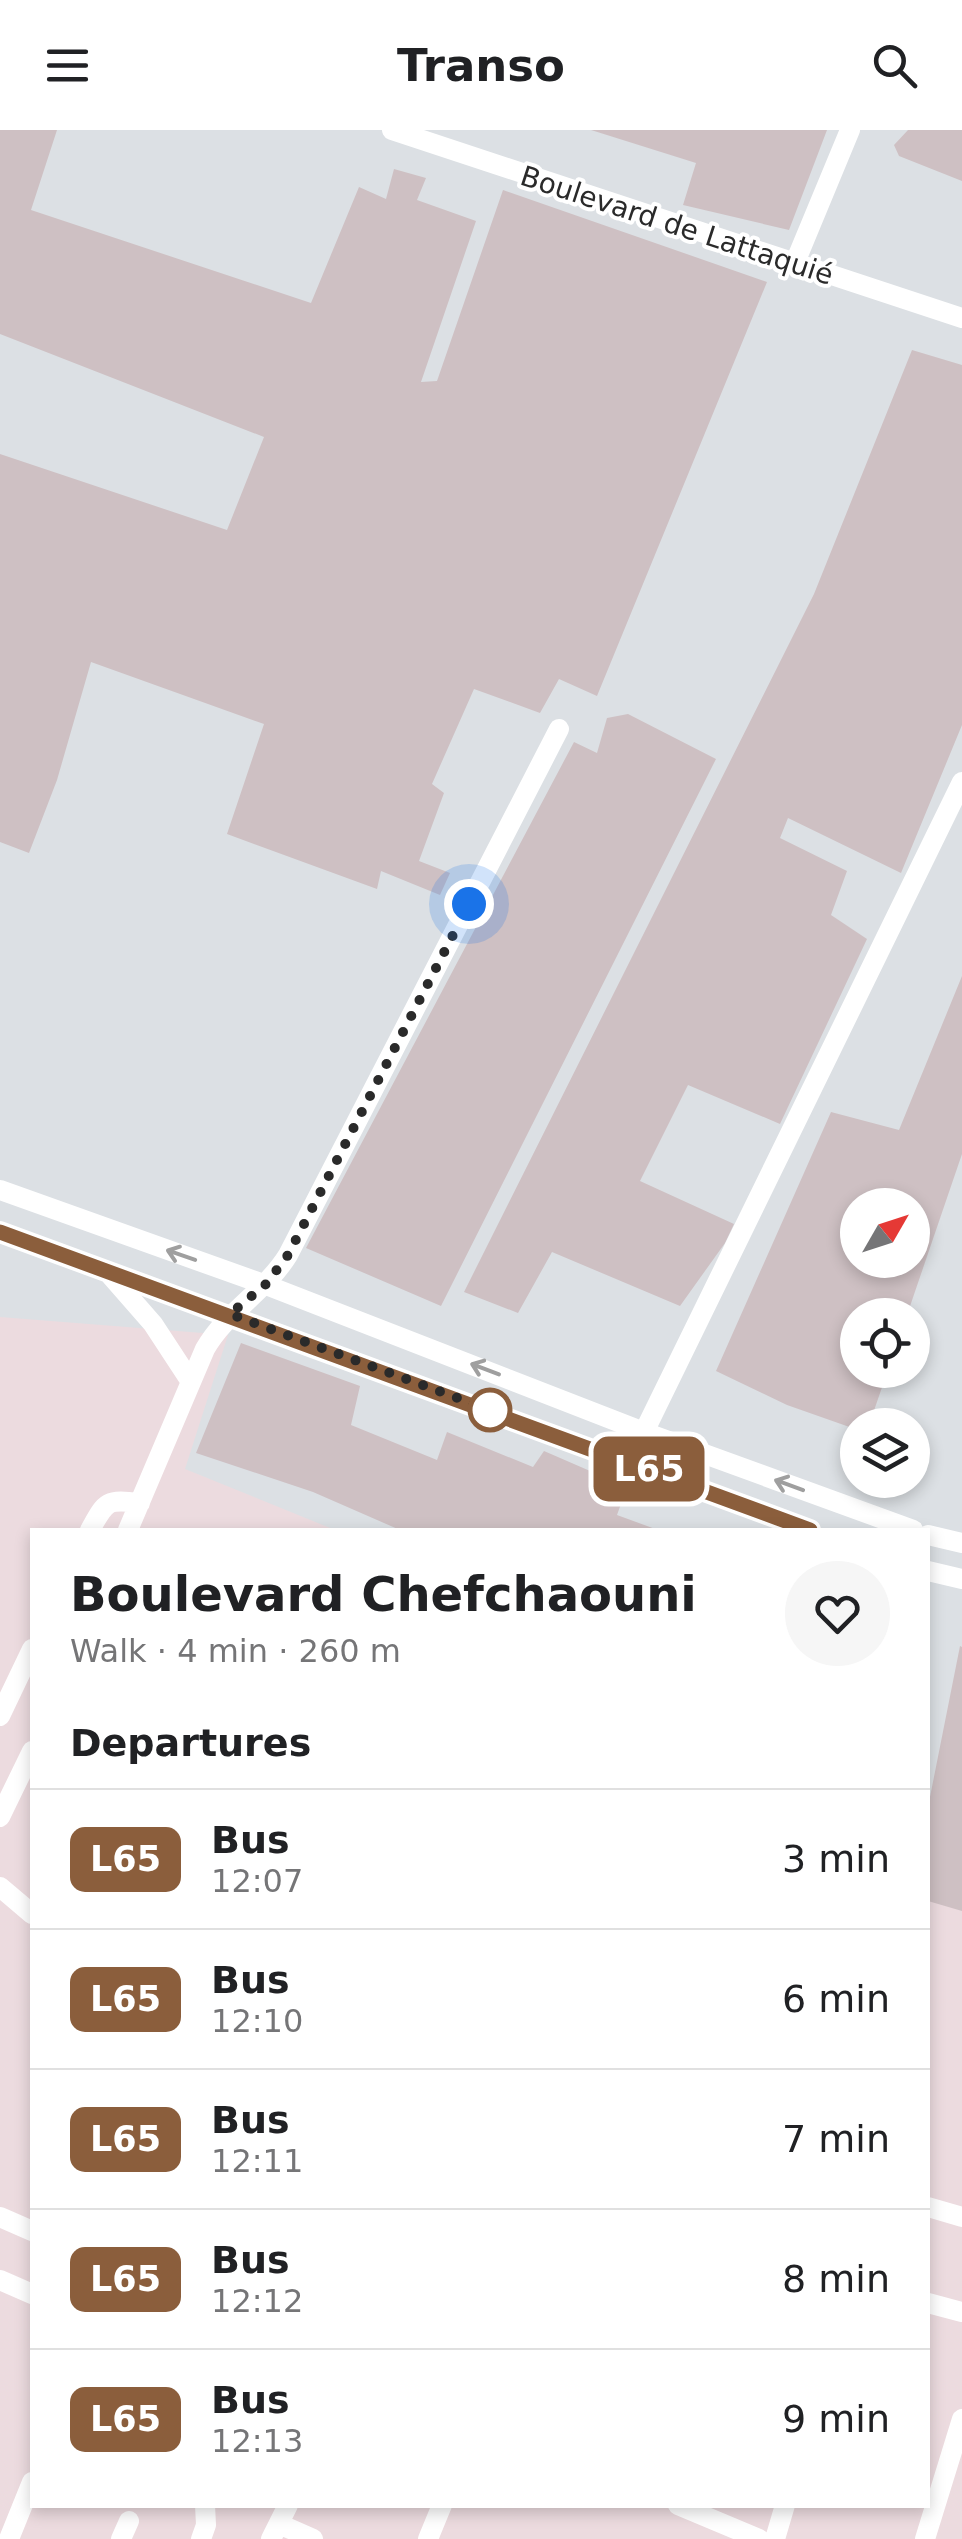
<!DOCTYPE html>
<meta charset="utf-8">
<style>
body{margin:0;font-family:"DejaVu Sans",sans-serif;background:#f6f6f6;color:#202124;height:100vh;display:flex;flex-direction:column;font-size:38px;white-space:nowrap}
*{box-sizing:border-box;margin:0}
p{font-size:32px;color:#757577}
.icon{flex:none;width:55px;height:55px;fill:none;stroke:currentColor;stroke-width:2;stroke-linecap:round;stroke-linejoin:round}
.map{position:relative;flex:1;overflow:hidden}
.side{position:absolute;left:30px;top:1398px;width:900px;height:980px;display:flex;flex-direction:column;background:#fff;border-radius:0px;box-shadow:0 5px 15px #0003}
.side>*{flex:none}
.badge{padding:0 20px;border-radius:15px;font-size:35px;line-height:65px}
.needle{width:65px;rotate:51deg}
.controls{position:absolute;left:840px;top:1058px;display:grid;gap:20px}
.controls a{display:grid;place-items:center;width:90px;height:90px;border-radius:50%;background:#fff;box-shadow:0 5px 15px #0003;font-size:50px}
.you{position:absolute;width:50px;height:50px;margin:-25px;border:8px solid #fff;border-radius:50%;background:#1a73e8;box-shadow:0 0 0 15px #1a73e833}
.map>.badge{position:absolute;translate:-50% -50%;box-shadow:0 0 0 5px #fff}
h2{padding:0 40px;font-size:38px;line-height:90px}
.round{display:grid;place-items:center;flex:none;width:105px;height:105px;border-radius:52px;background:#f6f6f6}
.summary{display:flex;align-items:center;justify-content:space-between;height:170px;padding:0 40px}
h1{font-size:48px;font-weight:800;line-height:75px}
ul{padding:0;list-style:none}
li{display:flex;align-items:center;gap:30px;height:140px;padding:0 40px;border-top:2px solid #e0e0e0}
li div{flex:1}
li b{display:block;font-size:38px}
li em{font-style:normal}
li .badge{min-width:110px;font-weight:700;text-align:center}
header{display:flex;justify-content:space-between;align-items:center;height:130px;padding:0 40px;background:#fff;font-size:45px;font-weight:800}
.map>svg:first-child{display:block}
.industrial{fill:#dce0e4;fill-rule:evenodd}
.building{fill:#cec0c3;fill-rule:evenodd}
.lines{fill:none;stroke-linecap:round;stroke-linejoin:round}
.minor{stroke:#fff;stroke-width:20}
.oneway{stroke:#9f9f9f}
.line-casing{stroke:#fff;stroke-width:22}
.line{stroke:#8b5e3c;stroke-width:15}
.walk{stroke:#2a2a2a;stroke-width:10;stroke-dasharray:0 18}
.stop-dot{fill:#fff;stroke:#8b5e3c;stroke-width:5}
.labels{text-anchor:middle;stroke-width:8;stroke-linejoin:round;paint-order:stroke}
.street-label{font-size:28px;fill:#2a2a2a;stroke:#fff}
</style>
<header><svg class="icon" aria-label="menu" viewBox="0 0 24 24"><path d="M4 6h16M4 12h16M4 18h16"/></svg>Transo<svg class="icon" aria-label="search" viewBox="0 0 24 24"><circle cx="10" cy="10" r="6"/><path d="M15 15l6 6"/></svg></header>
<div class="map">
<svg width="962" height="2409" viewBox="0 0 962 2409">
<rect width="100%" height="100%" fill="#ecdbdf"/>
<!-- industrial -->
<path class="industrial" d="M0 0H962V1758L928 1750V1400H335L185 1339 228 1205 0 1187ZM858 1075H912V1130H858ZM858 1185H912V1240H858ZM858 1295H912V1350H858Z"/>
<!-- building -->
<path class="building" d="M0 0H57L31 80 311 173 359 57 386 69 394 39 426 48 417 70 476 91 421 252 437 251 503 60 767 152 597 566 559 549 540 583 474 559 432 654 444 663 419 731 450 743 440 765 381 741 377 759 227 704 264 594 91 532 57 650 29 723 0 712V324L227 400 264 307 0 204Z
M591 0H827L789 100 683 75 696 33Z
M908 0H962V51L899 26 894 15Z
M912 220 962 235V595L901 743 788 688 780 708 847 741 831 785 867 809 780 994 688 955 640 1051 734 1094 725 1113 680 1176 552 1122 518 1183 464 1162 814 464Z
M628 584 716 629 441 1176 306 1118 574 612 597 623 607 588Z
M962 846V1024L907 1185H858V1240H888L869 1295H858V1300L787 1275 716 1241 831 982 899 1000ZM858 1075H912V1130H858Z
M241 1213 360 1256 351 1295 437 1330 447 1302 533 1337 544 1321 627 1357 617 1385 658 1400H400L313 1362 196 1323Z
M960 1516 962 1517V1781L928 1771V1677Z"/>
<g class="lines">
<!-- minor -->
<path class="minor" d="M392 0 962 188
M794 135 850 0
M0 1060 266 1155 644 1302 913 1400
M0 1102 810 1400
M111 1146 153 1194 191 1252
M644 1302 962 652
M90 1400C106 1371 106 1369 140 1373
M128 1400 205 1219C227 1181 265 1162 288 1125L559 599
M928 1405 962 1413
M928 1441 962 1449
M0 1586 32 1519
M0 1687 32 1621
M0 1757 32 1784
M928 2077 962 2087
M0 2087 32 2101
M0 2150 32 2164
M928 2173 962 2182
M678 2375 759 2409
M279 2394 313 2409
M9 2409 32 2352
M121 2409 129 2391
M201 2409 206 2395 205 2375
M271 2409 288 2375
M428 2409 442 2375
M775 2409 785 2375
M925 2409 962 2289"/>
</g>
<!-- one-way arrows -->
<defs><path id="oneway-shaft" d="M-6 0H5M1.5-3L5.5 0L1.5 3" fill="none" stroke-width="1.6" stroke-linecap="round" stroke-linejoin="round" transform="scale(2.5)"/></defs>
<g class="oneway">
<use href="#oneway-shaft" transform="translate(181 1125) rotate(-161)"/>
<use href="#oneway-shaft" transform="translate(485 1239) rotate(-159)"/>
<use href="#oneway-shaft" transform="translate(789 1355) rotate(-160)"/>
</g>
<g class="lines">
<!-- line casing -->
<g class="line-casing">
<path id="line" d="M0 1102 810 1400"/>
</g>
<!-- line -->
<use href="#line" class="line"/>
<!-- walk -->
<path class="walk" d="M469 774 288 1125 266 1154 230 1184 490 1280"/>
</g>
<!-- markers -->
<circle class="stop-dot" cx="490" cy="1280" r="20"/>
<g class="labels">
<!-- street labels -->
<g class="street-label">
<text transform="translate(677 95) rotate(18)" y="10">Boulevard de Lattaquié</text>
</g>
</g>
</svg>
<div class="controls">
<a><svg class="needle" viewBox="-14 -14 28 28"><path d="M0-13l5 13h-10z" fill="#e53935"/><path d="M0 13l5-13h-10z" fill="#757577"/></svg></a>
<a><svg class="icon" aria-label="locate" viewBox="0 0 24 24"><circle cx="12" cy="12" r="6"/><path d="M12 2v4M12 18v4M2 12h4M18 12h4"/></svg></a>
<a><svg class="icon" aria-label="layers" viewBox="0 0 24 24"><path d="M12 4l9 5-9 5-9-5zM3 14l9 5 9-5"/></svg></a>
</div>
<div class="you" style="left:469px;top:774px"></div>
<b class="badge" style="left:649px;top:1339px;background:#8b5e3c;color:#fff">L65</b>
<section class="side">
<div class="summary"><div><h1>Boulevard Chefchaouni</h1><p>Walk · 4 min · 260 m</p></div><a class="round"><svg class="icon" aria-label="heart" viewBox="0 0 24 24"><path d="M12 20l-8-8c-3-5 5-10 8-4 3-6 11-1 8 4z"/></svg></a></div>
<h2>Departures</h2>
<ul>
<li><span class="badge" style="background:#8b5e3c;color:#fff">L65</span><div><b>Bus</b><p>12:07</p></div><em>3 min</em></li>
<li><span class="badge" style="background:#8b5e3c;color:#fff">L65</span><div><b>Bus</b><p>12:10</p></div><em>6 min</em></li>
<li><span class="badge" style="background:#8b5e3c;color:#fff">L65</span><div><b>Bus</b><p>12:11</p></div><em>7 min</em></li>
<li><span class="badge" style="background:#8b5e3c;color:#fff">L65</span><div><b>Bus</b><p>12:12</p></div><em>8 min</em></li>
<li><span class="badge" style="background:#8b5e3c;color:#fff">L65</span><div><b>Bus</b><p>12:13</p></div><em>9 min</em></li>
</ul>
</section>
</div>
